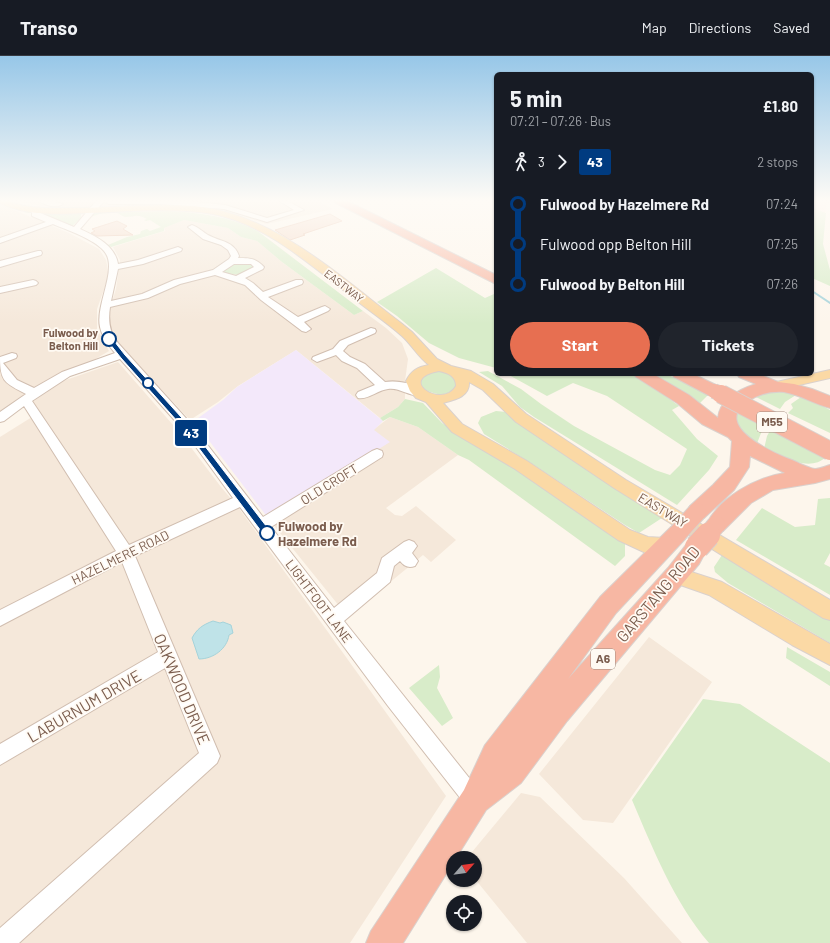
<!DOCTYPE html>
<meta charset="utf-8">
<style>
body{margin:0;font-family:Barlow,sans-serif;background:#20242c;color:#f1f3f6;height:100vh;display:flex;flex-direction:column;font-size:15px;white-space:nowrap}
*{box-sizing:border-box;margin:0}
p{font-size:13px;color:#9ea1a6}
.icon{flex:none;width:22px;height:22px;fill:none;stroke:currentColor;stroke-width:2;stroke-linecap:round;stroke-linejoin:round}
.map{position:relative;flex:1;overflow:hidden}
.drawer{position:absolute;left:494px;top:16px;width:320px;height:304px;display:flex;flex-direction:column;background:#171b24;border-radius:6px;box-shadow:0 1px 3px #0004}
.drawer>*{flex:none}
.badge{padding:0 8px;border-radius:3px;font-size:14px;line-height:26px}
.needle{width:26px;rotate:62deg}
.buttons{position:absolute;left:446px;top:795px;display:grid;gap:8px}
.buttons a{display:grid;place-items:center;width:36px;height:36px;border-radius:50%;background:#171b24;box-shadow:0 1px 3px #0004;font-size:20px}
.map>.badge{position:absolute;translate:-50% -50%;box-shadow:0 0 0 2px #fff}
.legs{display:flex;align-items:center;gap:6px;height:44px;padding:0 16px;font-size:13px}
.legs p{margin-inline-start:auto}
.headline{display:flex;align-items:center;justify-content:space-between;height:68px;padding:0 16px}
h1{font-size:22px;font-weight:700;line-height:30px}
.primary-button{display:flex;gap:8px;margin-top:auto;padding:8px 16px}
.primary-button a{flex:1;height:46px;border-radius:24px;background:#e76f51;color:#fff;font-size:16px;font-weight:700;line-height:46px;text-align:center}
.primary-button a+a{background:#20242c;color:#f1f3f6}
ul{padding:0 16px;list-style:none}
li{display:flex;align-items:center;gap:14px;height:40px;font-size:15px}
li i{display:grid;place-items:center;width:6px;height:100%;margin:0 5px;background:currentColor}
li i::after{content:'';width:10px;height:10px;margin:-5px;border:3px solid;border-radius:50%;background:#171b24}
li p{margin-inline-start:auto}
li:first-child i{background:linear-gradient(#0000 50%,currentColor 0)}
li:last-child i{background:linear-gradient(currentColor 50%,#0000 0)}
header{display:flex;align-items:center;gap:24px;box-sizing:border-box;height:56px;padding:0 20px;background:#171b24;border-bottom:1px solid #363941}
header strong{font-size:19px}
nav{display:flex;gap:22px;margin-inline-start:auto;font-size:14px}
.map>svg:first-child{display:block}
.residential{fill:#f5e8da}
.commercial{fill:#fde8e0}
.education{fill:#f3e8fa}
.green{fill:#d8ecc9}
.water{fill:#bfe3e8;stroke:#a5d3da}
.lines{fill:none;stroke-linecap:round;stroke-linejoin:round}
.stream{stroke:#a5d3da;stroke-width:2}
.building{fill:#f3d5c3;stroke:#e6bba3}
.minor-casing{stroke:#d1beb0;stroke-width:2}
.major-casing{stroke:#dad1cd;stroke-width:2}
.highway-casing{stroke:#dad1cd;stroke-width:2}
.minor{fill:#fff;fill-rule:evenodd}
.major{fill:#fbd9a5;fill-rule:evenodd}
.highway{fill:#f7b7a3;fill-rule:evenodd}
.highway-bridge-far2-casing{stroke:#dad1cd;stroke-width:16;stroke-linecap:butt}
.highway-bridge-far1-casing{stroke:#dad1cd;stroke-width:20;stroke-linecap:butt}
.highway-bridge-casing{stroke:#dad1cd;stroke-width:26;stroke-linecap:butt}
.highway-bridge-far2{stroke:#f7b7a3;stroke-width:14}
.highway-bridge-far1{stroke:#f7b7a3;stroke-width:18}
.highway-bridge{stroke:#f7b7a3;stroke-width:24}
.line-1{fill:#003b80;stroke:#fff}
.stop-1-dot{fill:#fff;stroke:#003b80;stroke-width:2}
.labels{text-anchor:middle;stroke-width:3.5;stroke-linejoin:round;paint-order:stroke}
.far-street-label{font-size:11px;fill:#7a5c4d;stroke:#fffaf3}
.far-stop-label{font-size:11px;font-weight:bold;fill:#7a5c4d;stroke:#fffaf3;text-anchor:end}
.shield{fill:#fffaf3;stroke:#a28b7f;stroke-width:1}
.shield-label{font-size:12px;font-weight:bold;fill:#7a5c4d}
.street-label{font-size:13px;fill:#7a5c4d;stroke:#fffaf3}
.stop-label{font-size:13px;font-weight:bold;fill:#7a5c4d;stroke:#fffaf3;text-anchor:start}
.near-street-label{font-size:16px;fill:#7a5c4d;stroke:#fffaf3}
</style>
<header>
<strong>Transo</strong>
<nav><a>Map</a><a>Directions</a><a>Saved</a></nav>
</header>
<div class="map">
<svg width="830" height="887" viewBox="0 0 830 887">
<rect width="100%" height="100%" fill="#fdf6ec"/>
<!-- residential -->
<path class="residential" d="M14 144H316L333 153 267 168 229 157 201 152 168 150 73 152 41 150Z
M0 148 69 177 99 193 106 204 109 219 97 253V273L109 295 0 359Z
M184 164 228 172 241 181 257 185 282 206 354 259 363 255 386 272 402 287 408 303 405 325V343L398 351 380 362 296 294 319 280 238 330 218 346 190 364 122 291 109 275 108 258 116 233 120 204 113 191 165 175 164 172Z
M118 306 180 377 221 431 238 451 446 740 350 887H0V381L40 356 31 347 63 325Z
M390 361 418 371 458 399 386 452 395 459 402 460 416 450 456 484 431 506 423 499 348 561 268 462 389 386 373 374Z
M649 581 712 626 613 767 583 764 539 718Z
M521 737 540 741 624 822 682 887H527L475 823V802H467Z"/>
<!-- commercial -->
<path class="commercial" d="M812 144H827L825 159 812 156Z"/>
<!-- education -->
<path class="education" d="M296 294 383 365 374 374 390 386 268 462 194 365 223 344 237 331Z"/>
<!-- green -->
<path class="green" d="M812 152 826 157 823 188 830 214V230L812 222Z
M26 155 77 157 81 158V162L71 171 35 157H27L24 156Z
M170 155C201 157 231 160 259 176L363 255 354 259 282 206 257 185 241 181 228 172 184 164 164 172V175L111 191 108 189 127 181 140 178 141 175 147 173 150 175 161 171 150 164 146 165 144 164 147 163C136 157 135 161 126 161 123 161 120 158 117 157 103 156 85 159 80 174L105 187 78 174 80 169 93 157Z
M233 206 253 207 256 211 240 219 224 217 223 214Z
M436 212 485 242 494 238 496 239V312L459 302 429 287 397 260 377 246Z
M432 315H442L454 320 457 329C449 343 430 339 421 330 420 320 424 319 432 315Z
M488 315 521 333 541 348 574 370 655 414 670 419 680 409 687 393 607 340 573 327 547 340 507 318H633L647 326 679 350 672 354 697 383 718 400 709 414 677 449 534 361 520 351 502 330 479 316Z
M646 318H667L708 339 698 349Z
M771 333 796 339 785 346 780 353 754 340Z
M801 341 815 346 830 354V377L788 357 793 352 791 348Z
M405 343 423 347 442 367 468 385 532 423 625 488V500L615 510 469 404 458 399 418 371 390 361 383 365 380 362 398 351Z
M496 355 506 356 517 365 665 460 639 477 625 469 534 409 484 378 478 367 481 361Z
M737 355 765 369 763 372 756 390 740 379 734 358Z
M771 373 826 401C809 417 782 400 764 393L767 380Z
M830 442V497L824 508 830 511V539L736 484 762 452 795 471 815 469 818 443Z
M722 499 830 563V587L728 527 715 516 714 511Z
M787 591 830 616V630L786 602Z
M439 609 440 621 437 632 453 662 442 670 409 632Z
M703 643 740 648 830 707V887H709C674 846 653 793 632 744Z"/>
<!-- water -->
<path class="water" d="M213 565 220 567 223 566 231 569 233 577 229 579C227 593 213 603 199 603L192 582C197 573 202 569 213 565Z"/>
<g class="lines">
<!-- stream -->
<path class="stream" d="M812 235 830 247"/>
</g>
<!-- building -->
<path class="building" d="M330 158 342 165 303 178 305 179 290 184 275 174Z
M117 165 127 170 123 173 133 179 97 180 91 177 95 175 92 173Z"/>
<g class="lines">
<!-- minor casing -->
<g class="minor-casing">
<path id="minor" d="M38 144H47L63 148C56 153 44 149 38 144Z
M97 144H105L80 173C95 180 115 189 118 208L138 204 178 191 182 193 181 195 143 208 118 213 111 245 142 238 174 224 213 214 229 203 231 200 228 194 221 189 203 183 188 171 192 169C198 171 203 176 208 179 221 186 234 185 239 200L238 202C249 202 256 202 264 211L263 213 245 222 253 227 263 236 296 224H302L303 226 302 228 268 241 298 261 322 251 325 250 330 253 328 255 304 266 311 273 306 276 302 275 261 244 245 229 215 219 180 228 148 242 110 251C108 264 109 276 118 287L193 370 263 461 372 395 377 393 382 395 383 398 382 401 271 471 334 552 377 517 382 502 404 486 409 484 414 486 417 490 412 497 418 505 415 510C409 512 405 511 400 505L394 510 390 526 344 565 482 738 485 745 482 752 475 755 468 752 388 650 240 451 135 500 220 700 217 707 19 887H0V872L199 697 165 612 0 709V688L158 596 122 506 0 570V554L116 495 24 350 4 365 0 366V356L26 338C5 327 0 326 0 301L12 297 16 298 17 300 16 302 3 307 17 324 34 332 62 316 115 297C109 290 102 281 100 271 95 248 119 212 104 195 94 183 67 174 53 168L0 187V182L46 166 32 160V156H38L74 171ZM234 208H251L254 211 236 220 222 216ZM120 303 185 376 233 442 129 489 32 345 70 320Z
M106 144H166L198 146 225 149 267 162 294 154 278 144H286L304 154 267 166 224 153 161 148H109L105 146Z
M38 195H41L42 197 41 199 0 211V205Z
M33 224 36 225 38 227 36 229 0 237V231Z
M371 272 375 273 376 275 375 277 348 289 343 295 350 301 365 308 385 326C396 324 417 327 424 336L422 339C411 342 400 331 388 333 378 334 368 344 358 342L356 339 358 336 375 329 357 312 342 305 336 299 317 306 312 303 313 301 333 293 340 285Z"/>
</g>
<!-- major casing -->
<g class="major-casing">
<path id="major" d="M0 144C7 144 13 147 20 149 32 152 44 152 56 152 102 153 147 147 193 150 273 157 339 220 401 267L412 276 437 303 451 310 471 315 493 328 526 358 626 424 830 544V564L823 562 614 432 516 366 483 334 469 326C470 341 454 344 443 347L462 368 527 405 630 474 648 481 665 482 671 485 674 490 671 495 665 498 646 497 618 484 515 413 452 376 426 346 416 342 410 335 406 325C411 315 417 311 429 309 418 301 412 289 402 280 385 265 365 252 347 237 307 206 264 168 213 158 171 151 128 156 86 157 58 158 26 160 0 147ZM439 315C448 317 456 320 456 330 442 354 395 323 439 315Z
M830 314V322L777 334 772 333 770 330 772 327Z
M676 511 722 526 830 588V609L792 589 709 539 669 525 666 519 669 513Z"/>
</g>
<!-- highway casing -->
<g class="highway-casing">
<path id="highway" d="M333 144H345L496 219V228L334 146Z
M634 318H653L689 339 718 362C720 343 740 333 756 328L739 321 737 318H759L778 326 794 328 812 333 830 340V352C814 348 801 339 784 336 770 335 758 338 747 346 712 370 773 397 792 404 799 407 808 412 815 413 820 413 826 410 830 409V423L815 427 773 434 751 447 723 475 716 477 709 475 706 469C719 442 756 421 785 417L750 400 749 411 734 434 704 462 697 464 690 462 687 456 690 450 713 429 730 411 732 385 728 381 702 368 677 347 636 321Z
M672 318H693L720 331 722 335 720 339 714 340 708 339 674 321Z
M678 468 685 471 689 477 685 483 616 557 568 623 668 512 689 485 697 482 705 485 708 491 699 508 567 665 521 727 486 754 456 802H453V807L403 887H366L371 875 464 734 485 689 600 541 671 471Z"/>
</g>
<!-- minor -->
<use href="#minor" class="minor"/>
<!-- major -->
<use href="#major" class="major"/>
<!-- highway -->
<use href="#highway" class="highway"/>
<!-- highway-bridge-far2 casing -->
<g class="highway-bridge-far2-casing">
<path id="highway-bridge-far2" d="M714 335 723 339"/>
</g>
<!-- highway-bridge-far1 casing -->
<g class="highway-bridge-far1-casing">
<path id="highway-bridge-far1" d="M721 338 830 395
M678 477 697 456
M707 480 716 469"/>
</g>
<!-- highway-bridge casing -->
<g class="highway-bridge-casing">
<path id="highway-bridge" d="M697 491 708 479"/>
</g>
<!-- highway-bridge-far2 -->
<use href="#highway-bridge-far2" class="highway-bridge-far2"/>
<!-- highway-bridge-far1 -->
<use href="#highway-bridge-far1" class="highway-bridge-far1"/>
<!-- highway-bridge -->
<use href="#highway-bridge" class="highway-bridge"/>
</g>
<!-- sky -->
<linearGradient id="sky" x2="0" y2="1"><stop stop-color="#97c7e8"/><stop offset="0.54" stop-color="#fefbf6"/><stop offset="1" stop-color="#fefbf6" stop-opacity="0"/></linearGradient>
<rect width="830" height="268" fill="url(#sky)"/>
<!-- line-1 -->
<path class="line-1" d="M107 281H111L125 299 191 372 270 475 271 477 270 479H264L186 375 121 302 106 283Z"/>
<!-- markers -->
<g class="stop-1-dot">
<circle cx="109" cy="283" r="7"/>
<circle cx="148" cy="327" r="5"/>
<circle cx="267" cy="477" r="7"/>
</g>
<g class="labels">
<!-- far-street labels -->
<g class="far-street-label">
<text transform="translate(344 230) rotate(38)" y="4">EASTWAY</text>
</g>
<!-- far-stop labels -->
<g class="far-stop-label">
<text x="98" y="281">Fulwood by<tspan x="98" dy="13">Belton Hill</tspan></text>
</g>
<!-- shield labels -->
<g class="shield">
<rect x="757" y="356" width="30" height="20" rx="3"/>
<rect x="591" y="593" width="24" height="20" rx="3"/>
</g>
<g class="shield-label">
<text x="772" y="370">M55</text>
<text x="603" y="607">A6</text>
</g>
<!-- street labels -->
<g class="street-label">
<text transform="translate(329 428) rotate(-32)" y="5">OLD CROFT</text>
<text transform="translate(663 454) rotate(31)" y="5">EASTWAY</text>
<text transform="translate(120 501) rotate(-26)" y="5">HAZELMERE ROAD</text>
<text transform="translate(319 545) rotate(53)" y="5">LIGHTFOOT LANE</text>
</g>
<!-- stop labels -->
<g class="stop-label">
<text x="278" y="475">Fulwood by<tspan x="278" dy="15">Hazelmere Rd</tspan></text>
</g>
<!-- near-street labels -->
<g class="near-street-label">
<text transform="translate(658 538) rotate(-50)" y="6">GARSTANG ROAD</text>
<text transform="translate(182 633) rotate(67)" y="6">OAKWOOD DRIVE</text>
<text transform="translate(84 650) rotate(-30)" y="6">LABURNUM DRIVE</text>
</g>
</g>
</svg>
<div class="buttons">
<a><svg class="needle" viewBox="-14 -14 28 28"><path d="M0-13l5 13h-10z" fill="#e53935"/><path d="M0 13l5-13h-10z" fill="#9ea1a6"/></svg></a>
<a><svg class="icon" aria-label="locate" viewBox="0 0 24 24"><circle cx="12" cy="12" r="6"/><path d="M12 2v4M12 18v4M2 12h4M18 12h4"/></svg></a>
</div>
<b class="badge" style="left:191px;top:377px;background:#003b80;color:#fff">43</b>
<section class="drawer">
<div class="headline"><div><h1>5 min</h1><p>07:21 – 07:26 · Bus</p></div><b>£1.80</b></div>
<div class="legs"><svg class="icon" aria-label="walk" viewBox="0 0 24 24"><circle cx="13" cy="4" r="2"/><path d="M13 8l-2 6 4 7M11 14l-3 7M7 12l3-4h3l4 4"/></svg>3<svg class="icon" aria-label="forward" viewBox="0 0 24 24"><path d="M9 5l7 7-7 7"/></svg><b class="badge" style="background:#003b80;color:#fff">43</b><p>2 stops</p></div>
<ul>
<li><i style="color:#003b80"></i><b>Fulwood by Hazelmere Rd</b><p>07:24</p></li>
<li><i style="color:#003b80"></i><span>Fulwood opp Belton Hill</span><p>07:25</p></li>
<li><i style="color:#003b80"></i><b>Fulwood by Belton Hill</b><p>07:26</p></li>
</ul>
<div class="primary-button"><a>Start</a><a>Tickets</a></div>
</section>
</div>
